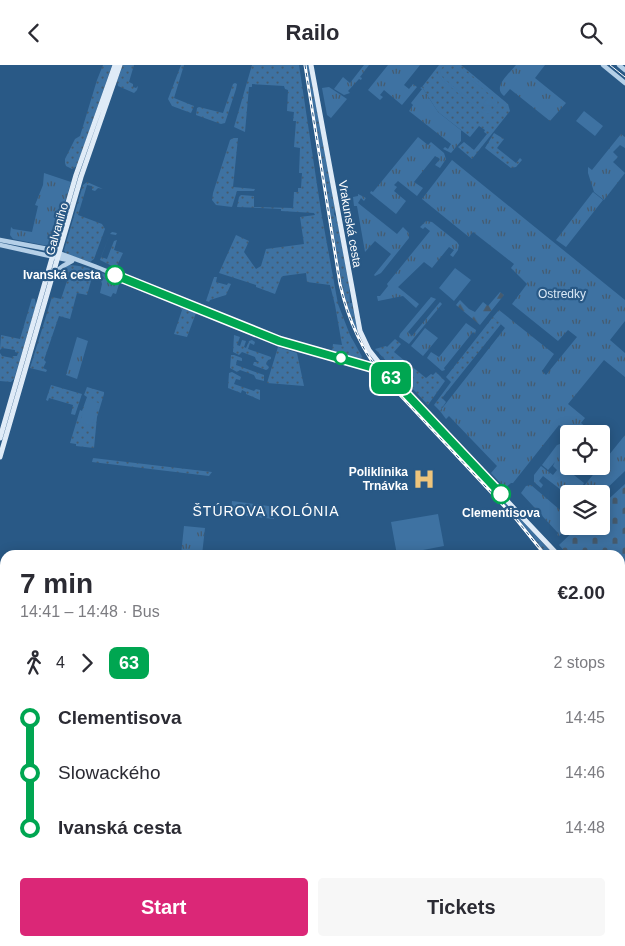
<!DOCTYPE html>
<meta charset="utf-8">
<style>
body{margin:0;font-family:Helvetica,sans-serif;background:#f7f7f7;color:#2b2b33;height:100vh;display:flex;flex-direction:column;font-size:19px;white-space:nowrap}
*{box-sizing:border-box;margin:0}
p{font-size:16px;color:#7c7c81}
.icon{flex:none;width:28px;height:28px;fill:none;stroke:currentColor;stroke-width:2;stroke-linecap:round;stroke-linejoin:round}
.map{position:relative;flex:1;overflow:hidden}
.sheet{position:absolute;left:0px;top:485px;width:625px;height:396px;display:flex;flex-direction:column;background:#fff;border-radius:15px 15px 0 0;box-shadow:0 2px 12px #0003}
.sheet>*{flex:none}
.badge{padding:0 10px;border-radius:8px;font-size:18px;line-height:32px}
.controls{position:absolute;left:560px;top:360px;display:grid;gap:10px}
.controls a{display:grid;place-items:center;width:50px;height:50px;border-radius:5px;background:#fff;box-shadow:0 2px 12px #0003;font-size:25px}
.map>.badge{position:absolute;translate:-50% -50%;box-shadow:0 0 0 2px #fff}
.legs{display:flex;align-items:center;gap:8px;height:55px;padding:0 20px;font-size:16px}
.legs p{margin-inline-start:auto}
.overview{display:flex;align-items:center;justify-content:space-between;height:85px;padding:0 20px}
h1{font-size:28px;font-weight:700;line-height:38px}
.action{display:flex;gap:10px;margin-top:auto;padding:10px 20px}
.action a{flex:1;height:58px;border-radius:5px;background:#db2777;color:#fff;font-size:20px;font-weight:700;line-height:58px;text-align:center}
.action a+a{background:#f7f7f7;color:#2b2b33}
ul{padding:0 20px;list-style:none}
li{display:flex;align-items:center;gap:18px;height:55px;font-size:19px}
li i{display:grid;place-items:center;width:8px;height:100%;margin:0 6px;background:currentColor}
li i::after{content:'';width:12px;height:12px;margin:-6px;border:4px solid;border-radius:50%;background:#fff}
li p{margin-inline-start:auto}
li:first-child i{background:linear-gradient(#0000 50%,currentColor 0)}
li:last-child i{background:linear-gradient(currentColor 50%,#0000 0)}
header{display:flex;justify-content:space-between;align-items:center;height:65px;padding:0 20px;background:#fff;font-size:22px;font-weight:700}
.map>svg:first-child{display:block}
.grass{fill:url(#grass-dots)}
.forest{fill:url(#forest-firs)}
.cemetery{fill:url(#cemetery-stones)}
.park{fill:url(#park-tufts)}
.garden{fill:#3e72a2}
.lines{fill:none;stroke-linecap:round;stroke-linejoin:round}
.tertiary{stroke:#b5d0e8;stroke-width:4.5}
.secondary{stroke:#dfebf7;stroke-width:5}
.primary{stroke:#f7fafe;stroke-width:5}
.tram{stroke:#fff;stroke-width:1}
.rail-casing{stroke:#fff;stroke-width:3}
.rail{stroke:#295986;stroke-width:1;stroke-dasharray:4;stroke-linecap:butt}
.line-1-casing{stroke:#fff;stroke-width:11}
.line-1{stroke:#00a651;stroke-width:8}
.stop-1-dot{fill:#fff;stroke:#00a651;stroke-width:2.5}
.labels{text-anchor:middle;stroke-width:4.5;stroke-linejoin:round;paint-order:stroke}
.street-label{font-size:12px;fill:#fff;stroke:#295986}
.stop-label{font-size:12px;font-weight:bold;fill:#fff;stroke:#295986;text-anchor:end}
.park-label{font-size:12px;fill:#d9e8f6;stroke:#295986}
.poi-label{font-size:12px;font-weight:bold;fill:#fff;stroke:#295986;text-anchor:end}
.neighbourhood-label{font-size:14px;letter-spacing:1px;fill:#fff;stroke:#295986}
</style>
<header><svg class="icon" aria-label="back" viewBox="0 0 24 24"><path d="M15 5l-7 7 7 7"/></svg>Railo<svg class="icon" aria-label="search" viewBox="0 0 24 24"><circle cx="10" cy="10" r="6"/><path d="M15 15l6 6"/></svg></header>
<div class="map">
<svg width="625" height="881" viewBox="0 0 625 881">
<defs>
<pattern id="grass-dots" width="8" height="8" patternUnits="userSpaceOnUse" patternTransform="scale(1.25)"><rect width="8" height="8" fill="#3e72a2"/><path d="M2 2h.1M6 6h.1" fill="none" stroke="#465b6e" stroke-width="1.8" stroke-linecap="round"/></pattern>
<pattern id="forest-firs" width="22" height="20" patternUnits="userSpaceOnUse" patternTransform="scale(1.25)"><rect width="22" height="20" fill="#3e72a2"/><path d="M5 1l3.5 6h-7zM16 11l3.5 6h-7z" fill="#465b6e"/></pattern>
<pattern id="cemetery-stones" width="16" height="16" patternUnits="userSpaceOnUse" patternTransform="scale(1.25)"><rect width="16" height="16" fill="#3e72a2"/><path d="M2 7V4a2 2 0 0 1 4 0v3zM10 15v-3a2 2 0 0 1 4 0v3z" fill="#465b6e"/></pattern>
<pattern id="park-tufts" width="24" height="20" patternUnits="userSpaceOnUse" patternTransform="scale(1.25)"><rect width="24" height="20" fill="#3e72a2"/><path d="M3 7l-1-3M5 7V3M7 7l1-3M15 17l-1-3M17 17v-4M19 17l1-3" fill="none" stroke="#465b6e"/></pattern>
</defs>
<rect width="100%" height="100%" fill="#295986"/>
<!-- grass -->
<path class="grass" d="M103 0H112L77 101 72 104 66 101 65 98V94L75 74 80 71 97 15Z
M123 0H134L129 17 133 19V22L136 23 138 21 137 25 134 28 118 21 117 16Z
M181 0H184L174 33 194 41 191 48 172 41 168 34Z
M252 0H299L321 146 338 239 350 270 365 297 332 287 333 279 342 280 335 240 330 220 307 217 306 208 283 211 281 213 275 229 256 222V220L253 219 219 208 236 170 249 176 244 187 256 204 261 201 266 184 304 179 300 152 315 150 314 148 281 146V144L237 142 239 132 241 130 254 131V142L293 143 294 127H298V123H301L302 108H299L300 83 294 82 296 56H293L294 47 287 46 288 25 285 24 284 21 252 19V22H249L245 67 234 62Z
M305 0H309L335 143 334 149 337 154 349 218 350 238H352L358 269 374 298 354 263 343 225Z
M439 0H461L508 39 510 46 472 94 458 82 464 77 474 85 487 69 484 67 485 65 479 61 470 72 438 47 422 22Z
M235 18 237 19 236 24 225 58 221 59 196 50 197 43 199 42 223 48 233 19Z
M494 68 504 74 497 83 516 98 520 93 522 95 516 102 511 103 485 83Z
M233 73H238L233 122 255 124 254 126H237L232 142 216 140 212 135 213 128 230 75Z
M87 117 103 124 98 123 95 126 92 125V121L87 120 78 150 102 159 105 164 94 194 90 197 66 189 64 185 83 120Z
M112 167 117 168 116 170 110 169 101 192 107 194 114 176 117 175 114 185 123 188 116 203 100 195 110 169Z
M69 200C86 200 104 209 120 216L119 219 93 209 87 230 77 228 70 254 59 251 44 295 46 297 43 303 47 305 46 307 30 303 52 232 61 234 67 216 57 213 63 204Z
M214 212H217L216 217 227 220 228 218 231 219 226 230 210 235 209 237 206 236Z
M144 224 195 244 196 248 187 272 174 269 182 245 179 241 141 226Z
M32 233 35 234 36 241 14 314 11 317 0 316V288L2 291 12 293 13 291H17L18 288 15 287V285L2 283 0 285 1 270 20 274Z
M493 252 501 259 442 333 446 337 440 346 434 340 451 317 446 312Z
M234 270 240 272 237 280 240 281 242 275 246 276 244 282 246 283 249 276 252 275 255 277 254 280 250 278 248 284 271 292V294L268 295 266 299 269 302 268 304 266 305 253 300 254 297H259L256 295 255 292 242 287 239 290 233 287Z
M395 274 401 279 394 287 426 313 431 309 433 310 436 307 445 316 428 340 375 284 386 281 387 282Z
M278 282 297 288 304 321 267 318Z
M231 290H234L242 293V296L237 295 236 300 264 310V316L256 314 254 310 240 305 237 307 230 303Z
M232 307 241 312 240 315 236 314 234 319 254 326 256 324 260 325V335L246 329V327L242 325 241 328 228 323 229 308Z
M384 312 387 313 397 322 554 490H546L533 471Z
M51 320 82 329 75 350 71 349 73 340 49 333 48 336 46 335Z
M87 322 104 327V329L97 352 94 383 76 381V379L70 378 80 345 82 346 87 332 84 330Z
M93 393 212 407 209 411 92 397Z"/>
<!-- forest -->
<path class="forest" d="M500 227 504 230 480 260 456 240 460 235 469 244 475 247 483 237 488 241Z"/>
<!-- cemetery -->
<path class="cemetery" d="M625 419V551L620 546V490H568L559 480 579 461H601V441Z"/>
<!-- park -->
<path class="park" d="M364 0H369L360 12 362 13 361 15 359 14 348 26 350 28 344 30 334 24 343 12 350 18Z
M388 0H420L404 20 409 24 413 19 417 22 402 40 384 25 380 30 383 32 380 35 368 25Z
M516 0H545L535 13 566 38 550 56 510 24 504 31C492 22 509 9 516 0Z
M329 22 347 34 331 53 327 50 322 23Z
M422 22 438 47 462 66H461V76L451 88 443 84 445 82 448 84 451 79 409 46 413 40 411 38 422 24 420 23Z
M621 69 625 72V83L620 80 613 87 618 92 613 97 625 108 604 135 594 127 588 108V102L592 105Z
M418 72 428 80 431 77 444 88 446 94 440 103 435 100 440 94 435 91 414 117 423 123 417 131 398 116 394 120 397 122 394 126 406 136 396 149 370 128 371 126 373 127Z
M452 95 625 235V256L610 275 625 288V312L604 295 568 339 585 353 581 358 595 369H571L559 360 513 418H511L505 423 491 408 497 401 449 351 446 354 440 346 505 263 493 252 499 245 554 289 542 306 546 310 577 272 568 265 558 276 512 239 527 219 511 203 514 199 473 167 469 172 422 134Z
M44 108 71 117 53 177 48 181 13 174 10 170 11 162 13 164 32 167 38 141 35 140 43 120Z
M593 127 603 135 566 182 556 175Z
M358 129 366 133 364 136 361 133 358 138 397 169 403 162 409 168V173L381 208 375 211 374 210 391 189 375 176 365 187 357 141H354L353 132 358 131Z
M426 156 432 157 457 177 459 180 458 185 453 192 450 190 454 185 449 182 432 203 424 197 398 222 419 239 416 243 403 231 378 236 377 231H380L388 221 387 219 430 166 425 162 423 164 420 162Z
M95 210 119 219 116 229 113 228 111 232 100 228 102 219 101 215 94 213Z
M431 232 436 234 408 267 412 271 440 237 442 239 409 279 399 272 400 269Z
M466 258 476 265 475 269 473 267 444 303 445 305 442 306 427 293 431 287 439 292Z
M425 263 438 273 423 291 411 281Z
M77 272 88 276 77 314 66 310Z
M625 370V406L601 429H569V431L543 411 539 416 543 420 541 423 534 417V410L541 401 553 410 557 405 553 401 555 397 548 405 542 400 557 380 563 378 569 382V387L560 399 584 418 583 420 584 421Z
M531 420 567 451 569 450 570 461 559 471 557 470 558 468 521 428 526 421Z
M232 436 275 442 274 454 231 449Z
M184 461 205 463 202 490H181Z"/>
<!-- garden -->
<path class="garden" d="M443 0H446C439 3 439 9 444 14L484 46 491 45 494 43 493 41 483 40 485 36 490 32 495 42V38L493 32 453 0H457L495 30C501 40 496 50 484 49L442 15C437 10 437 5 443 0Z
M584 46 603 61 595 71 576 56Z
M455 203 471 215 454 236 439 223Z
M87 334 99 338 92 361 80 357Z
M438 449 444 481 397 490 391 457Z
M620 686 625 710V758H622L620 748Z
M347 876H414L413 881H346Z"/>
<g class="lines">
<!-- tertiary -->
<path class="tertiary" d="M603 0 625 18
M619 0 625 5
M0 175 48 184 94 201 279 276 370 302 388 310
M0 180 68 195
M54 208 63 201 72 196
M0 584H5"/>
<!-- secondary -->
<path class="secondary" d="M311 0 360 266 369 285 391 313 558 490
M0 373 76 110 115 0
M0 392 81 112 120 0
M620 557 625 562"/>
<!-- primary -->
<path class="primary" d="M620 767 625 768
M620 775H625
M0 843H5
M0 851 5 850"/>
<!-- tram -->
<path class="tram" d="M610 0 625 12"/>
<!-- rail casing -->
<g class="rail-casing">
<path id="rail" d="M305 0 340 219C348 255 362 286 385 314L516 454 545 490
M620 807 624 827
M620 820 625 848"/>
</g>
<!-- rail -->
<use href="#rail" class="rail"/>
</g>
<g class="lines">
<!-- line-1 casing -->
<g class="line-1-casing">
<path id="line-1" d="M115 210 279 276 377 304 387 310 397 319 501 429"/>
</g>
<!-- line-1 -->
<use href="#line-1" class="line-1"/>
</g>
<!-- icons -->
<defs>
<g id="hospital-bare" transform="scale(1.725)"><path d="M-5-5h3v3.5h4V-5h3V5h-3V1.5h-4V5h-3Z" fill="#eec57c" stroke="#295986" stroke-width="2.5" paint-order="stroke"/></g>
</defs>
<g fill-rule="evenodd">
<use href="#hospital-bare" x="424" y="414"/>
</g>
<!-- markers -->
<g class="stop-1-dot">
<circle cx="115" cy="210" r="9"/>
<circle cx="341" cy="293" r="6"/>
<circle cx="501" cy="429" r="9"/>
</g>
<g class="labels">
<!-- street labels -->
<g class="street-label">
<text transform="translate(350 159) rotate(80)" y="4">Vrakunská cesta</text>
<text transform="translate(57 164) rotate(-74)" y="4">Galvaniho</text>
</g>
<!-- stop labels -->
<g class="stop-label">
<text x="101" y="214">Ivanská cesta</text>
<text x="501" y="452" text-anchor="middle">Clementisova</text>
</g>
<!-- park labels -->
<g class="park-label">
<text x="562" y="233">Ostredky</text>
</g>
<!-- poi labels -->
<g class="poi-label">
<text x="408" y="411">Poliklinika<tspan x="408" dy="14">Trnávka</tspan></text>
</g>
<!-- neighbourhood labels -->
<g class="neighbourhood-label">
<text x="266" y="451">ŠTÚROVA KOLÓNIA</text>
</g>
</g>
</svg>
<div class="controls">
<a><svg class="icon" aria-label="locate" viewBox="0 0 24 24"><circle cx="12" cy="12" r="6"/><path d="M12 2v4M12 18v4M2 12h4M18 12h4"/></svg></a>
<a><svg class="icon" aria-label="layers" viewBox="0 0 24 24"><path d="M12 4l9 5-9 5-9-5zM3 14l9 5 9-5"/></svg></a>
</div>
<b class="badge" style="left:391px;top:313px;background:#00a651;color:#fff">63</b>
<section class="sheet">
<div class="overview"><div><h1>7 min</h1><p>14:41 – 14:48 · Bus</p></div><b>€2.00</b></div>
<div class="legs"><svg class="icon" aria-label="walk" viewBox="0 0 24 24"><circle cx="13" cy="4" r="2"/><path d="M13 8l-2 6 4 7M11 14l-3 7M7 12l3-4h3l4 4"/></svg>4<svg class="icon" aria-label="forward" viewBox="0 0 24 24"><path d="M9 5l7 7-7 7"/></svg><b class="badge" style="background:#00a651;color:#fff">63</b><p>2 stops</p></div>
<ul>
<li><i style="color:#00a651"></i><b>Clementisova</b><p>14:45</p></li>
<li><i style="color:#00a651"></i><span>Slowackého</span><p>14:46</p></li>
<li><i style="color:#00a651"></i><b>Ivanská cesta</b><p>14:48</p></li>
</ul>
<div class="action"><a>Start</a><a>Tickets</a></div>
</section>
</div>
